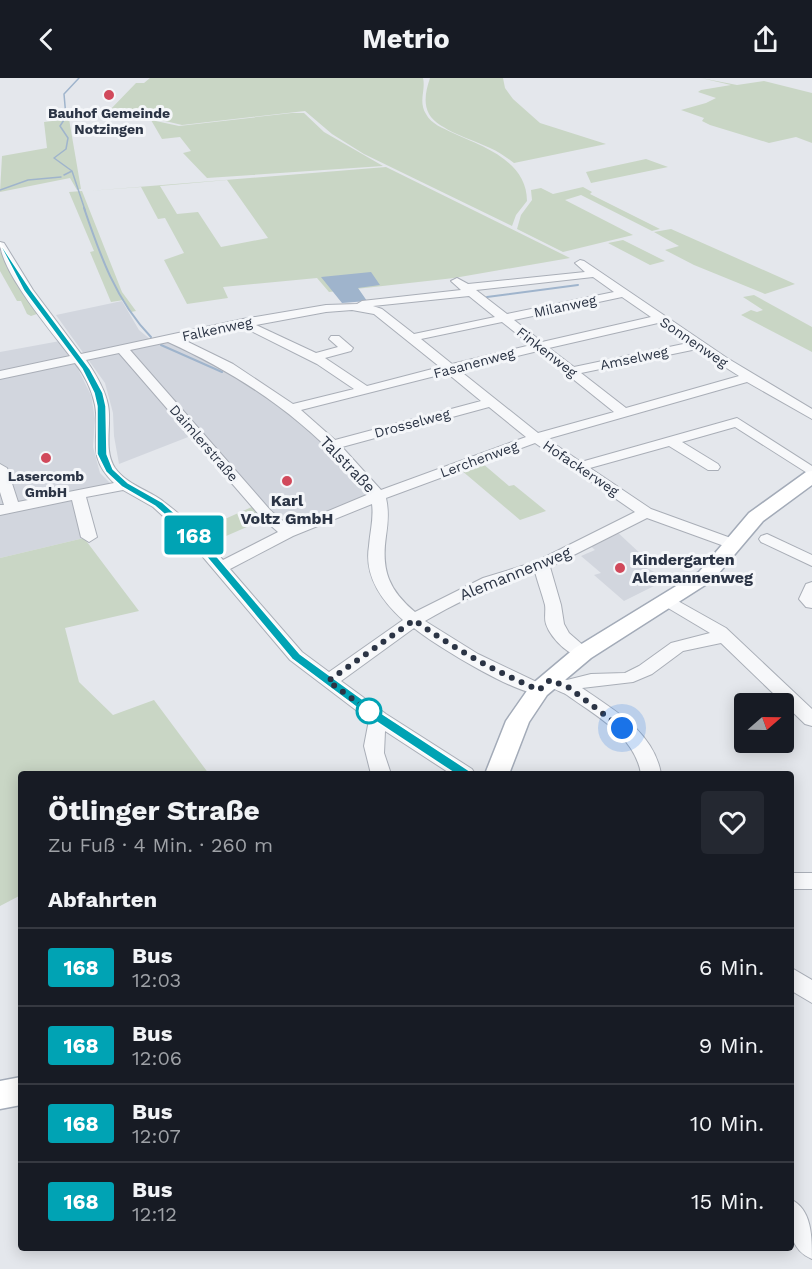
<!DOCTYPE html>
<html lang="de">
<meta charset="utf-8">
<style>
body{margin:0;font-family:"Work Sans",sans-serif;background:#242831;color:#f1f3f6;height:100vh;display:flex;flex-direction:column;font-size:22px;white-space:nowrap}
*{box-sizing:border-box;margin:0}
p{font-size:20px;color:#9ea1a6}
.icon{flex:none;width:33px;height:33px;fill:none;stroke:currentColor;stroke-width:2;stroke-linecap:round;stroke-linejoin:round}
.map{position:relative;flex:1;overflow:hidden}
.sheet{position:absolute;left:18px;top:693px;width:776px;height:480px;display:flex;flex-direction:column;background:#171b24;border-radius:6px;box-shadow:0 3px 15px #0003}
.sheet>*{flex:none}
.badge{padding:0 12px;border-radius:4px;font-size:21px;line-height:39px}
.needle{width:39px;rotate:70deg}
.controls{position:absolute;left:734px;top:615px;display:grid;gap:12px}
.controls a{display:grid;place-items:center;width:60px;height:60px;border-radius:6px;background:#171b24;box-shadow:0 3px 15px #0003;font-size:30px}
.you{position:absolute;width:30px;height:30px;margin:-15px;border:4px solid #fff;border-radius:50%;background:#1a73e8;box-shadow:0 0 0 9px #1a73e833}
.map>.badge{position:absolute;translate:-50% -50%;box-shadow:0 0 0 3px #fff}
h2{padding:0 30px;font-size:22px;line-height:54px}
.round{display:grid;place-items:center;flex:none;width:63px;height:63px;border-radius:6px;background:#242831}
.headline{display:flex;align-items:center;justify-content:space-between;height:102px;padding:0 30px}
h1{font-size:28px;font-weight:700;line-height:45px}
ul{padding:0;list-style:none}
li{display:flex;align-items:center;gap:18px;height:78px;padding:0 30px;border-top:2px solid #363941}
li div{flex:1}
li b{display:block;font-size:22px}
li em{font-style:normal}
li .badge{min-width:66px;font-weight:700;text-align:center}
header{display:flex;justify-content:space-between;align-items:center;height:78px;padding:0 30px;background:#171b24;font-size:27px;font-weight:700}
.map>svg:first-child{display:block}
.built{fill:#d2d6de}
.green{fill:#c9d6c5;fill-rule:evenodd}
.water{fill:#9fb4cc}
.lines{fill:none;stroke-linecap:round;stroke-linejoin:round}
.stream-far1{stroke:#9fb4cc;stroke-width:1.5}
.stream{stroke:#9fb4cc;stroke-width:2}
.minor-casing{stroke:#a9aeb7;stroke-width:2}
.major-casing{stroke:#a3abb8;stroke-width:3}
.minor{fill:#f7f8fa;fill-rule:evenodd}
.major{fill:#fff;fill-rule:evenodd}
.line{fill:#00a3b4;stroke:#fff;stroke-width:1.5}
.walk{stroke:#2b3445;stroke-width:6;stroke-dasharray:0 10.8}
.poi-dot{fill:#d1495b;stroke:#f4f6f9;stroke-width:2}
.stop-dot{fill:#fff;stroke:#00a3b4;stroke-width:3}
.labels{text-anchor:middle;stroke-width:6;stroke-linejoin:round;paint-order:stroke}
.far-poi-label{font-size:14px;font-weight:bold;fill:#2b3445;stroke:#f4f6f9}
.far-street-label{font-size:14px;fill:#2b3445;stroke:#f4f6f9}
.street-label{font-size:16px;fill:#2b3445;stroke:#f4f6f9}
.poi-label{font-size:16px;font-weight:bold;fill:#2b3445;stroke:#f4f6f9}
</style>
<header><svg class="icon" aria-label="back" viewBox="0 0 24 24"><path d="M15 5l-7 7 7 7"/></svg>Metrio<svg class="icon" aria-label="share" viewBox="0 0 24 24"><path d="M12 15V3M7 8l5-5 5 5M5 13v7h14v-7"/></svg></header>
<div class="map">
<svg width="812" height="1191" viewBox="0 0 812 1191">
<rect width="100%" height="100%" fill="#e4e7ec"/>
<!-- built -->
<path class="built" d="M122 223 139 252 151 262 171 261 219 284 289 331 377 418 288 454 201 354 119 386 114 358 113 335 105 305 56 237Z
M60 263 77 289 91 317 95 341 93 369 100 395 117 412 72 423 84 460 0 480V274Z
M614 451 644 479 635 484 668 501 624 523 594 497 601 495 581 478 595 472 587 465Z"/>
<!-- green -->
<path class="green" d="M150 0H423C426 12 418 23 426 36 431 46 443 50 453 55 484 69 527 83 527 123L516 137 512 148 364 76 332 56 305 33 182 47 123 33 107 35 136 5H144Z
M430 0H503L505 10 513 21 540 45 606 66 514 85C506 79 499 74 490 70 474 62 438 52 429 36 423 25 426 12 430 0Z
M701 0 737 7 764 3 812 15V65L796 59 769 65 710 47 702 43 704 40 681 32 706 25 716 20 698 14 701 12 731 7Z
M292 35H304L324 54 383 88 207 100 183 75 191 73 180 59 162 61 151 42 179 48Z
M69 41 81 111 77 112 70 100 0 114 2 78 47 70 44 44Z
M646 81 668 89 591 105 586 94Z
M386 89 570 180 454 200 329 214 317 200 223 209 228 220 187 226 164 182 184 175 165 140 158 141 141 109 88 113ZM227 102 268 160 221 169 198 134 177 136 160 108Z
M583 109 592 114 590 116 660 151 652 153 581 117 565 122 633 157 563 174 517 151 521 137 532 122 531 112 541 110 553 116Z
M82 113 122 214 136 233 131 234 124 222 111 224 90 174 94 173 69 114Z
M671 151 795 206 765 216 694 187 665 172 679 168 654 154Z
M623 162 665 183 650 187 608 165Z
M0 173 35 228 37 236 31 238 27 236 21 223H17L0 193Z
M754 217 812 249V274L741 237 751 232 757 234 763 232 743 219Z
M482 385 509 408 514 407 546 433 520 442 461 392Z
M254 428 265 441 210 465 198 453Z
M84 460 139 533 65 550 79 604 113 637 154 622 209 696H21V817L0 828V480Z"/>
<!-- water -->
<path class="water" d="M371 194 380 207 358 210 367 223 342 225 321 199Z"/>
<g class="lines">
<!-- stream-far1 -->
<path class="stream-far1" d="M72 93 85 132
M64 97 72 93 54 80 66 71 68 60 60 48 66 39 64 16 79 0
M0 112 28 102 61 99"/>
<!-- stream -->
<path class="stream" d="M84 130C100 177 116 223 151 259
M487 219 578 207
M161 267 222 294"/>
<!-- minor casing -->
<g class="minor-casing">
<path id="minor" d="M0 164 4 165 33 212 81 276 243 241 326 227 357 226 362 223 461 212 451 203 457 200 468 206 585 194 575 185 580 182 584 183 727 280 812 331V341L747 304 547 361 581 384 737 340 812 388V398L735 349 682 364 718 386 720 389 718 392H708L669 368 590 390 651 431 739 463 741 466 739 469H727L647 440 550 489 561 527 564 546 569 555 592 575 589 579C573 583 551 561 546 546 544 540 546 533 545 527 542 516 538 505 535 494 496 506 461 522 425 543L478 576 545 608 548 612 545 616C524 622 433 566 414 550L341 603 386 636 472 691 475 696H451L385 653 384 675 391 696H371L364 668 369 642 290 582 186 459 153 429 123 412 86 419 97 459 89 464 81 459 72 422 0 437V427H4L0 414V386L7 390 18 424 114 405C85 377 101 360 95 327 92 312 84 296 75 285L0 301V293L70 278C51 253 0 193 0 164ZM593 199 614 214 507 236 476 212ZM469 218 495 239 414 256 382 231 373 228ZM622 219 651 239 542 264 514 242ZM352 232 374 236 440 289 367 308 325 280 351 273 353 270 339 258H331L329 261 338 269 316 275 256 247 326 234ZM502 244 531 267 452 286 421 261ZM658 245 688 265 574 289 549 270ZM243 249 317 286 354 311 293 326 233 286 182 261ZM168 264C234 294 293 332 342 385 351 395 362 405 369 416L290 449 271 433 130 272ZM697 271 739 298 626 330 581 295ZM538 273 614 334 538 355 459 292ZM119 275 261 439 278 454 223 482C205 461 186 440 164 424 149 412 127 407 115 390 103 372 112 347 108 327 105 311 95 295 86 282ZM447 295 481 323 335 362 301 332ZM489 329 526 359 381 412 342 369ZM535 365 635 434 535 484 483 500 415 534C389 512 381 493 386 458 388 445 389 433 386 420ZM372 426C374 440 370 454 369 468 364 498 381 522 403 542L329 594 302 574 230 491 293 458Z
M767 456 812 477V488L761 464 759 461 761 458Z
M812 504V530L806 529 799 521 806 506Z
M669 518 726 550 812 631V648L805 646 721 565 683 573 652 596 633 604 582 610C614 632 654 654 661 696H641C635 658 596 638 567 617 561 613 552 612 548 605L551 601 557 599 567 602 591 596 625 595 639 588 671 565 710 555 663 527 661 523 663 519Z
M790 795H812V811H790Z
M790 889 812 902V925L790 912Z
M790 1121C812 1131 812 1158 812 1181 786 1170 790 1144 790 1121Z"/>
</g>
<!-- major casing -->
<g class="major-casing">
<path id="major" d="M812 393V407L763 443 713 502 591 580 547 617 529 644 509 696H485L506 643 531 607 575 570 699 494 749 435 806 394Z
M21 999V1027L0 1031V1003Z"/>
</g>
<!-- minor -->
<use href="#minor" class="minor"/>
<!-- major -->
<use href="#major" class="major"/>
</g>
<!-- line -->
<path class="line" d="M0 165 31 212 90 291 103 315 106 328 107 376 113 391 128 405 162 424 196 454 300 576 384 637 470 693 471 696 470 699H460L375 643 292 581 189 458 155 428 122 409 106 394 97 376V328L94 315 82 291 24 213 0 167Z"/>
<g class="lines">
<!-- walk -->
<path class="walk" d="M369 633 328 603 414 542C453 570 494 593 539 612L550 602 568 609 622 650"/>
</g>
<!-- markers -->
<g class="poi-dot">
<circle cx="109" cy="17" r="6"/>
<circle cx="46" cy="380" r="6"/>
<circle cx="287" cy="403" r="6"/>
<circle cx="620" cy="490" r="6"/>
</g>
<circle class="stop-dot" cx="369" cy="633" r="12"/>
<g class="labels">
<!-- far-poi labels -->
<g class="far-poi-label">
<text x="109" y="40">Bauhof Gemeinde<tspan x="109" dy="16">Notzingen</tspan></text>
<text x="46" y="403">Lasercomb<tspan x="46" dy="16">GmbH</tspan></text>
</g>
<!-- far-street labels -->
<g class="far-street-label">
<text transform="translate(565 228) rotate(-12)" y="5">Milanweg</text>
<text transform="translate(217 251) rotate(-12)" y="5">Falkenweg</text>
<text transform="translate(694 264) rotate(34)" y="5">Sonnenweg</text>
<text transform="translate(547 274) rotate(38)" y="5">Finkenweg</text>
<text transform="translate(634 280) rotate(-12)" y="5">Amselweg</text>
<text transform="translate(474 285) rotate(-15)" y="5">Fasanenweg</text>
<text transform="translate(412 345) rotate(-15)" y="5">Drosselweg</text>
<text transform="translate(204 365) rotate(49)" y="5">Daimlerstraße</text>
<text transform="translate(479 381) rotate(-20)" y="5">Lerchenweg</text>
<text transform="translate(581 390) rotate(34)" y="5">Hofackerweg</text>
</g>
<!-- street labels -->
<g class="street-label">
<text transform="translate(348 386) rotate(46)" y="6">Talstraße</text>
<text transform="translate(515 495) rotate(-22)" y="6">Alemannenweg</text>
</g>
<!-- poi labels -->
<g class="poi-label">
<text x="287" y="428">Karl<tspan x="287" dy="18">Voltz GmbH</tspan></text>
<text x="632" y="487" text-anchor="start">Kindergarten<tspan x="632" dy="18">Alemannenweg</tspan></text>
</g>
</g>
</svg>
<div class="controls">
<a><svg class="needle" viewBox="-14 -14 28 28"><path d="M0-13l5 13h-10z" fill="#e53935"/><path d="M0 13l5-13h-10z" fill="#9ea1a6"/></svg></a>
</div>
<div class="you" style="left:622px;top:650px"></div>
<b class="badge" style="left:194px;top:457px;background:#00a3b4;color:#fff">168</b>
<section class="sheet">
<div class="headline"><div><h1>Ötlinger Straße</h1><p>Zu Fuß · 4 Min. · 260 m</p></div><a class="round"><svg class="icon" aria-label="heart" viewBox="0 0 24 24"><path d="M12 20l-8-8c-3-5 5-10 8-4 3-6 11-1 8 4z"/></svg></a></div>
<h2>Abfahrten</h2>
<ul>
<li><span class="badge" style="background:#00a3b4;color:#fff">168</span><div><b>Bus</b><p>12:03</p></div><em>6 Min.</em></li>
<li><span class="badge" style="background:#00a3b4;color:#fff">168</span><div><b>Bus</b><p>12:06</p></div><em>9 Min.</em></li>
<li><span class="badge" style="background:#00a3b4;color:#fff">168</span><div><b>Bus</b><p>12:07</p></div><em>10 Min.</em></li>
<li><span class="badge" style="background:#00a3b4;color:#fff">168</span><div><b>Bus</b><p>12:12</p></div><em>15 Min.</em></li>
</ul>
</section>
</div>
